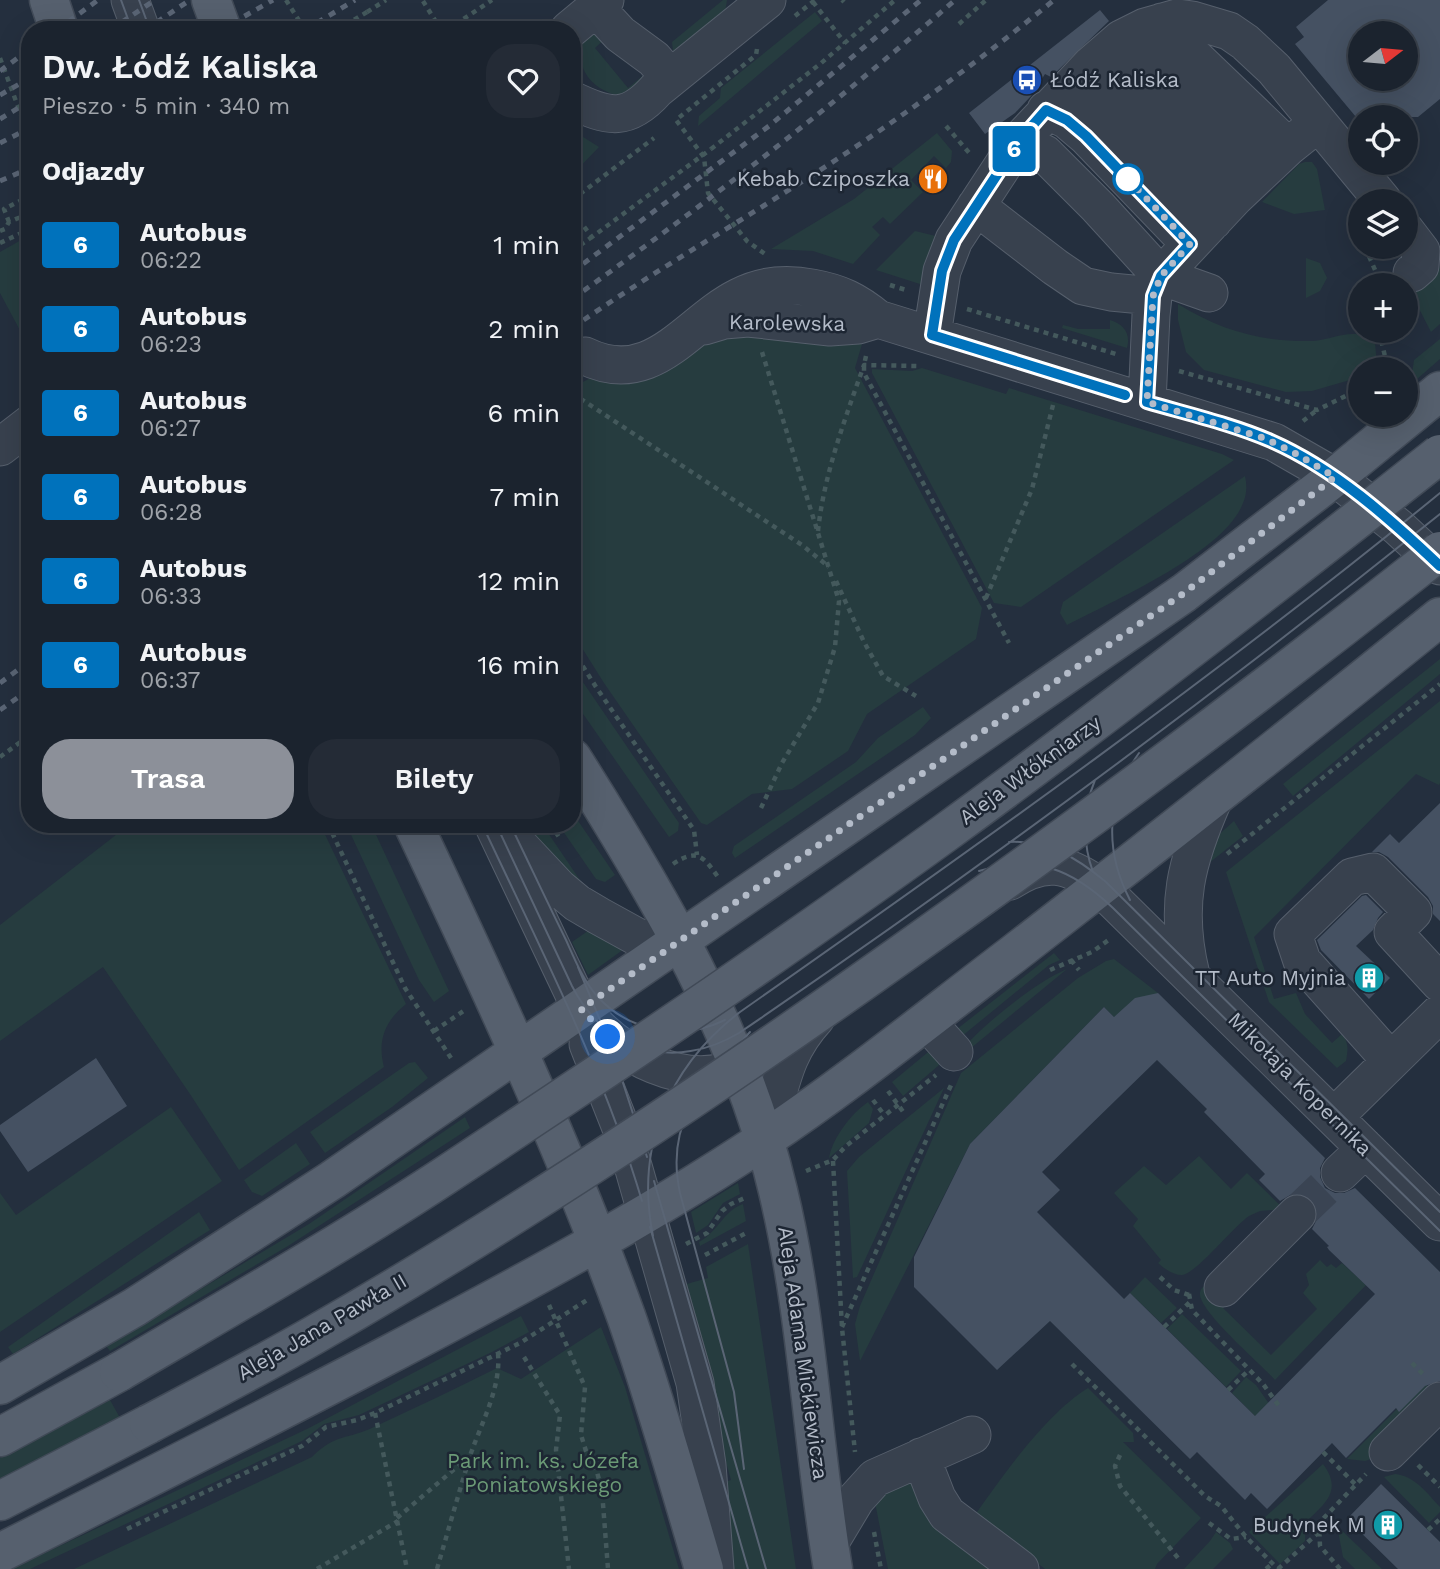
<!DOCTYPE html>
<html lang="pl">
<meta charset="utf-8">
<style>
body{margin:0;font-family:"Work Sans",sans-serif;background:#242b36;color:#f1f3f6;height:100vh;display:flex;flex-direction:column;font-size:26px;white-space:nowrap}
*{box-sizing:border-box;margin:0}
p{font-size:23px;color:#a0a4aa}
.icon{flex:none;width:38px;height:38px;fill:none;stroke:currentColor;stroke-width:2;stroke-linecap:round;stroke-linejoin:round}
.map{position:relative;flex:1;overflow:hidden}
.sheet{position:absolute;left:21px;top:21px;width:560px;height:812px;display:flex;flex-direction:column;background:#1b232e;border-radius:28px;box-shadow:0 7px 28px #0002,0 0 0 2px #39404a}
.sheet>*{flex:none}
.badge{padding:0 14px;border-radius:5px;font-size:24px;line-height:46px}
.needle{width:46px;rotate:74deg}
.tools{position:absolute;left:1348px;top:21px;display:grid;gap:14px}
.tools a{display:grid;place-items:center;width:70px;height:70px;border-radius:50%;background:#1b232e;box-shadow:0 7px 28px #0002,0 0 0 2px #39404a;font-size:35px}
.you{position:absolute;width:35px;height:35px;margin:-18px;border:5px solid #fff;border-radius:50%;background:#1a73e8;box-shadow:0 0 0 10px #1a73e833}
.map>.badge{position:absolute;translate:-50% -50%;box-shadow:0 0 0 4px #fff}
h2{padding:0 21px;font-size:26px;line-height:63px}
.round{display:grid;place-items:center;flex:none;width:74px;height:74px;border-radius:28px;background:#242b36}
.overview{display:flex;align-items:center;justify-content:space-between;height:119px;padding:0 21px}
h1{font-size:33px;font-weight:600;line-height:52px}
.primary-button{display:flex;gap:14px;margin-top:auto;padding:14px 21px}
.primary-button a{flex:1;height:80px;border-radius:28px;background:#8c9099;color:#fff;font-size:28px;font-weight:600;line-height:80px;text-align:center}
.primary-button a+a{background:#242b36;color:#f1f3f6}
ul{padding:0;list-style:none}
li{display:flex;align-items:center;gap:21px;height:84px;padding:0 21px}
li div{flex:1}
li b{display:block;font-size:26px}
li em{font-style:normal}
li .badge{min-width:77px;font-weight:700;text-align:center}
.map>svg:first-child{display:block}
.green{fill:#263c3f}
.building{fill:#455162;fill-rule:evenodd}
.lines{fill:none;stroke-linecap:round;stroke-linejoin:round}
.minor-tunnel{stroke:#3a4453;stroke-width:37;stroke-dasharray:37 18;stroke-linecap:butt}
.minor-casing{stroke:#565f6c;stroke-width:39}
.major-casing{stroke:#414a57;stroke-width:41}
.path{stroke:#44595c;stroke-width:4.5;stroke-dasharray:5 5;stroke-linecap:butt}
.minor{stroke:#38414e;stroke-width:37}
.major{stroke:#56606e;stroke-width:38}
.tram{stroke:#5a6575;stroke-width:2}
.rail{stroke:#5a6575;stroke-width:5;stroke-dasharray:7 7;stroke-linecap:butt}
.major-bridge-casing{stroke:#414a57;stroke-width:41;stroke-linecap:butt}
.path-bridge{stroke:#44595c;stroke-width:4.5;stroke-dasharray:5 5;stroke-linecap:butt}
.major-bridge{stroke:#56606e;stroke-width:38}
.line-casing{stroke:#fff;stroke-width:16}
.line{stroke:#0072bc;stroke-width:10}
.walk{stroke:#b4bcc9;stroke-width:7;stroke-dasharray:0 12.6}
.stop-dot{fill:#fff;stroke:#0072bc;stroke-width:3.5}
.labels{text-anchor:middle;stroke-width:5;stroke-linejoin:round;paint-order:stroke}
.poi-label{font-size:21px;fill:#b4bcc9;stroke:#1d2633;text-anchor:end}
.street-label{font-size:21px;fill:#b4bcc9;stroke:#1d2633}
.park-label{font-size:21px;fill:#6b9a76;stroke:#1d2633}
</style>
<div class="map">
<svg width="1440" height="1569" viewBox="0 0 1440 1569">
<rect width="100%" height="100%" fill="#242f3e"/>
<!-- green -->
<path class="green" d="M723 0H727L723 24 680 59 673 51 672 42Z
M815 12 822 21 698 126 699 116 720 98 721 88Z
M591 22 610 34 595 48 628 88 651 69 636 99C594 94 578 77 577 34Z
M572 130 599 147 572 175Z
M937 133 952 151 951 162 946 168 934 156 911 180 923 192 890 224 883 217 872 227 880 235 853 264 813 251 771 249 854 199Z
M1305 162H1312L1317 169 1325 210 1294 214 1262 202 1299 164Z
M915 231 940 237 923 285 876 270Z
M30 235V349L0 293V252Z
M1306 258 1320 263 1327 278 1320 291 1306 298Z
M1440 267V324L1431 332 1410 291Z
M1178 304C1222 331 1261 342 1313 341 1327 340 1341 333 1356 334 1362 334 1369 340 1375 343L1377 365 1369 369H1360V374L1350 380 1312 391 1286 392 1204 370 1186 352 1178 320Z
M1110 320C1124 324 1131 334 1127 348L1062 328 1063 325 1078 329H1110Z
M746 327 862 344 855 368 982 608 976 639 867 714 848 751 792 789 752 794 707 825 701 823 604 683 572 632V388L594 376Z
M1440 339V359L1416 380 1412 374 1414 360Z
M922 368 1006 394 1009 388 1222 454 1234 460 1021 607 994 603 872 373V369L912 371Z
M1245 476C1247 485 1247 494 1243 503 1225 552 1113 601 1067 625L1060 613 1063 602Z
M1440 659V674L1293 796 1283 784Z
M572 666 679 823 678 831 669 837 572 698Z
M1440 701V783L1439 785 1416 774 1254 937 1274 999 1296 993 1305 1014 1332 1043 1342 1034C1349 1043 1348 1050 1346 1061L1337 1068 1269 1002 1226 872Z
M923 707 931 718 915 735 735 858 732 853 734 846 856 762 878 738Z
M572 812 615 875 605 882 596 879 558 824H572Z
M1234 821 1243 836 1199 871 1215 838Z
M130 824H320L406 1004C385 1021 377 1040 384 1067L239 1170 190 1094 103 967 0 1041V925Z
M346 824H371L449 991 434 1002 419 980Z
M517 824H542L586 889Z
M595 926 631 944 588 975 572 942Z
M1054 953 1060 960 1049 965 956 1041 952 1033Z
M1114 959 1158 993 1114 1017 1104 1007 970 1144 860 1361 855 1324 860 1306 961 1073 1078 978 1106 961Z
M1067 969 965 1053 962 1049C987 1022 1034 983 1067 969Z
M933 1048 945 1055 938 1066 903 1096 892 1082Z
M415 1062 428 1078 392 1107 325 1153 310 1132 409 1063Z
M944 1088 857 1277 853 1278 847 1171 859 1157Z
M868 1102 873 1109 869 1123 829 1158C833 1137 851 1114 868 1102Z
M171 1107 222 1181 0 1332V1193L16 1215Z
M465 1117 470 1128 288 1246 110 1351 106 1346 309 1224Z
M296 1143 310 1164 262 1196 252 1192 244 1180Z
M1199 1156 1231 1189 1247 1173 1284 1209 1260 1211 1249 1216C1233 1227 1197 1273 1182 1275 1173 1275 1165 1269 1158 1263L1161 1260 1133 1226 1138 1219 1114 1193 1144 1166 1166 1185Z
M738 1183 740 1194 723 1203 708 1225 696 1233 691 1212Z
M743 1204 746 1221 700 1246 699 1242C718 1232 723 1211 743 1204Z
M199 1212 210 1230 13 1354 8 1347Z
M748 1244 796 1569H729L716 1485 731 1480 676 1287 708 1278 706 1267Z
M1320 1260 1327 1267 1331 1264 1336 1268 1342 1263 1366 1285 1275 1380C1261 1364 1198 1311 1200 1293 1200 1288 1206 1285 1210 1281L1231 1301 1223 1308 1225 1310 1271 1355 1317 1309 1303 1293 1309 1285 1306 1274Z
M1145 1277 1177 1308 1161 1323 1130 1293Z
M1182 1314 1241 1371 1226 1387 1167 1329Z
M521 1316 529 1332 492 1352 359 1415 324 1424 302 1441 30 1569H11L307 1429Z
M601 1327 625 1387 679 1569H74L312 1457C336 1433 347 1440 374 1427 415 1408 457 1388 497 1368L521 1379Z
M1246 1377 1256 1385 1274 1411 1262 1423 1232 1393Z
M1424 1382 1435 1394 1374 1458 1365 1461 1347 1459Z
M1088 1388 1133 1433 1134 1442H1123L1201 1518 1157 1564 1155 1569H1045L975 1515C1004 1474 1046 1414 1088 1388Z
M110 1400 120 1418 0 1482V1458Z
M1323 1464C1343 1491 1325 1503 1306 1522L1305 1541 1280 1564 1249 1532Z
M1395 1474C1415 1476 1427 1493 1440 1507V1512L1429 1523 1384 1477Z
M897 1481 915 1482 1003 1569H888L874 1497Z
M1337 1526 1382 1569H1355L1343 1557Z
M1216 1532 1230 1543 1233 1549 1213 1569H1184L1210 1541Z"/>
<!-- building -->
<path class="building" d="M1328 0H1440V99L1418 117H1356L1295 44 1304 37 1296 27ZM1360 33H1405V79H1360Z
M1100 10 1109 21 1051 77 1045 74 1031 96 1015 113 985 134 969 113Z
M1440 803V921L1433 914V906L1428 897 1388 857 1379 852H1372L1390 834 1399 843Z
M1366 895 1383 912 1378 918 1373 930 1356 946 1390 978 1369 999 1321 950 1317 940 1362 896Z
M1158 993 1325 1158 1320 1168V1177L1325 1188 1335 1193H1344L1355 1188 1440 1272V1381L1425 1386 1399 1412 1396 1408 1346 1458 1332 1443 1267 1509 1251 1493 1245 1500 1197 1452 1190 1459 1050 1321 997 1370 914 1287V1257L970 1144 1104 1007 1114 1017 1135 998ZM1157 1060 1207 1109 1204 1112 1265 1174 1259 1180 1280 1201 1292 1194H1303L1312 1200 1317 1209V1219L1312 1229 1329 1246 1327 1247 1329 1250 1375 1294 1255 1416 1130 1293 1124 1299 1037 1212 1060 1190 1042 1172Z
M96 1058 127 1106 28 1172 0 1131V1125Z
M1381 1484 1440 1542V1569H1398L1347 1519Z"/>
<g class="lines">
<!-- minor-tunnel -->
<path class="minor-tunnel" d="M1297 1214 1340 1173"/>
<!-- minor casing -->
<g class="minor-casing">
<path id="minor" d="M130 0 141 30
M596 8 620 34 654 59 670 78
M1162 22 1187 50 1288 147
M569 30 605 0
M1121 39 1157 63 1262 171
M1091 65 1133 87 1235 197
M1067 90 1097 103 1108 111 1213 221
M572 100C609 118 628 122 657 89L767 0
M1046 110 1067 120 1086 136 1190 244
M1019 141 1045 154 1098 207 1161 276 1209 293
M976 206 1055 267 1083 286 1111 292 1153 296
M1405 230 1421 251 1420 266 1412 273
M704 326 724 320 748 318 830 327 858 325 878 319
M932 335 942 271 954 240 1019 141 1091 65 1121 39 1145 27 1177 18 1192 20 1229 31 1245 42 1274 69 1383 201
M585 356C653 389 687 323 739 297 762 285 787 283 812 288 840 293 856 301 878 319L1274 442 1335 477 1398 527 1440 566
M1147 402 1151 315 1153 296 1161 276 1235 197 1288 147 1318 123
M0 447 30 424
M493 824 581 1009C619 1055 684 1093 744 1065
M512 838 559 888 577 903 599 916 639 938 681 939
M1010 881C1045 858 1068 863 1100 887L1440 1222
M1191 975C1174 906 1186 861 1214 798
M926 1021 954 1052
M588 1044 625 1138 695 1383 707 1465 715 1569
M1391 1061 1302 961 1293 934 1352 877 1373 872 1413 912 1393 932 1440 983
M1334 1117 1440 1013
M764 1140C781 1093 780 1057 816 1018
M1340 1173 1361 1153 1364 1147
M1223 1288 1297 1214
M1388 1452 1440 1401
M921 1457 937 1498 947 1514 1020 1569
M829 1544 856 1499 875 1478 972 1435"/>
</g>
<!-- major casing -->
<g class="major-casing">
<path id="major" d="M49 0 59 30
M211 0 222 30
M572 758C658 894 741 1033 778 1191 808 1315 812 1444 833 1569
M413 824C489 985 565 1148 626 1316 655 1399 679 1484 704 1569
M0 1385 135 1307 332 1180 1184 593 1335 477 1440 391
M0 1437 119 1372
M0 1501 149 1424
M0 1553C129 1488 258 1423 386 1356 514 1289 641 1221 762 1141 848 1084 929 1018 1012 955 1156 844 1299 731 1440 617"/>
</g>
<!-- path -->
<path class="path" d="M286 0 305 30
M842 0 844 2
M423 1 441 30
M813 2 845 43
M367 12 386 0
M795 16 815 0
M959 24 986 0
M447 30 492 0
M757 49 756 55 676 120 704 157 708 193 747 241 765 254
M0 58 30 139
M946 126 971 155
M711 149 820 64 895 0
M572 200 654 138
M572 209V211
M1352 216 1360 235
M9 222 4 209 22 200
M0 231 5 229 9 222 30 213
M0 243 30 229
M1365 247 1379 279 1378 285
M572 251 592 237
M890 285 909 291
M967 309 1116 354
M1379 331 1388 369
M866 356 864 365V373L1009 643
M1179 371 1317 410 1360 389
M572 393 802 545 829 567
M1303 421 1317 410
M818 531C824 474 845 419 864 365L917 366
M836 581 864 642 883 676 916 696
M986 598 1032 489 1053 405
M572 649 596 687 694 830 697 855
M0 757 30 735
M761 808 782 763 818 703 835 647 839 601 762 352
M328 824 405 988 451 1058
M550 824 559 837
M1227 854 1440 684
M673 864C697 848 703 856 718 877
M1071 960 1079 970
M1050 970 1092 952 1110 939
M434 1031 465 1010
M888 1091 904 1113
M873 1100 885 1116
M833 1161 842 1328 855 1452
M806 1171 833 1160 846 1146 936 1075
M686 1244 707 1233 722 1211 731 1204 747 1197
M705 1255 748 1232
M1160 1277 1174 1290 1189 1295
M1189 1294 1192 1310 1263 1384 1279 1406
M549 1305 585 1387 581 1435 586 1451 597 1472 602 1491 608 1569
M842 1327 952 1083
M1164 1327 1190 1302
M524 1357 560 1415 556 1450 569 1569
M1412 1363 1424 1375
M1072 1364 1205 1496 1221 1506 1246 1537 1278 1569
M1228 1390 1249 1370
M375 1413 407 1569
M1323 1452 1355 1484
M1120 1455 1115 1466 1120 1486 1178 1558
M1418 1465 1440 1487
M397 1518 471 1455
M1209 1523 1231 1539 1246 1537
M127 1529 302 1446 326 1427 357 1420 375 1413 520 1343 587 1300
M1428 1530 1440 1519
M874 1532 881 1569
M317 1569 398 1521
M437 1569C448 1531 459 1492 471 1453 482 1422 501 1387 498 1354
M1266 1569 1273 1563
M1278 1569 1318 1533
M1340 1569 1320 1546 1319 1523 1366 1474"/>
<!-- minor -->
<use href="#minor" class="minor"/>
<!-- major -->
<use href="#major" class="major"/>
<!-- tram -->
<path class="tram" d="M121 0 132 30
M139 0 150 30
M482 824C540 948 603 1069 642 1201
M496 824 572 986C606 1053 675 1071 739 1033 980 869 1213 696 1440 514
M510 824C529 863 547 902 566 940 575 960 583 980 597 996 629 1032 682 1041 725 1020
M1009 842C1049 840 1077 858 1106 882L1440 1212
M979 871C1035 854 1072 869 1113 908L1440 1231
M1093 872C1082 842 1083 809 1095 780
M1130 900C1104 850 1106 799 1139 753
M578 967 612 1049 647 1157
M654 1181 766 1569
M650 1227 748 1569
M653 1236C635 1147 668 1067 740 1012 978 845 1215 677 1440 493
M744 1469 734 1392 680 1193C664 1120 704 1082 750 1032"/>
<!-- rail -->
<path class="rail" d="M57 30 98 0
M110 30 155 0
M145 30 190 0
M220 30 273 0
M305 30 355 0
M0 71 30 49
M0 95 30 78
M0 119 30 101
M0 143 30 128
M0 181 30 168
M572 272 769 126 921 0
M572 299C704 205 832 107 955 0
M572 328C651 273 733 226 814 174 897 121 978 62 1054 0
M0 683 30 661
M0 710 30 689"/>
<!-- major-bridge casing -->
<g class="major-bridge-casing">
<path id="major-bridge" d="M119 1372C233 1305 348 1240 458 1167 622 1059 786 948 945 833 1113 711 1277 583 1440 454
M149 1424C204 1395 260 1366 314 1335 516 1219 710 1090 900 955 1084 825 1263 691 1440 551"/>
</g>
<!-- path-bridge -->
<path class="path-bridge" d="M337 30 367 12
M572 211 592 237 711 149"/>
<!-- major-bridge -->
<use href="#major-bridge" class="major-bridge"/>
</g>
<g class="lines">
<!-- line casing -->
<g class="line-casing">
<path id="line" d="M1125 395 932 335 942 271 954 240 1019 141 1046 110 1067 120 1086 136 1190 244 1161 276 1153 296 1147 402C1188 414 1232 424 1271 441 1335 469 1389 518 1440 566"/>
</g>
<!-- line -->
<use href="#line" class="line"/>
<!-- walk -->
<path class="walk" d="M608 1037 581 1009 1184 593 1335 477 1293 452 1264 438 1147 402 1153 296 1161 276 1190 244 1126 177 1128 179"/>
</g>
<!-- icons -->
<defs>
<g id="bus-disc" transform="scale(1.575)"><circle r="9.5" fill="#1a4fb4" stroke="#1d2633"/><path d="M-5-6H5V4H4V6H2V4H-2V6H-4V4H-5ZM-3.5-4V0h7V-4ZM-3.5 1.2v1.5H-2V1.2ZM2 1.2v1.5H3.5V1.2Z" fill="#fff"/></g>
<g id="restaurant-disc" transform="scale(1.575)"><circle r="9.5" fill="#e8710a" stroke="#1d2633"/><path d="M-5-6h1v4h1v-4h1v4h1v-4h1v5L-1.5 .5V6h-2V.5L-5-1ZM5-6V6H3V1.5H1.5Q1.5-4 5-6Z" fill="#fff"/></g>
<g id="building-disc" transform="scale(1.575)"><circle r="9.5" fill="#0f9aa8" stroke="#1d2633"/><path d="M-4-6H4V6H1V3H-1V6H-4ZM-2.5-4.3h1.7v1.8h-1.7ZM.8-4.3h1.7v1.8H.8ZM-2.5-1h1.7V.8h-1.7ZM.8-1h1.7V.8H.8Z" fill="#fff"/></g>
</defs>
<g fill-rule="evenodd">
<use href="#bus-disc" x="1027" y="80"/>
<use href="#restaurant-disc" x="933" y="179"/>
<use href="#building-disc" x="1369" y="978"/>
<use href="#building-disc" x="1388" y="1525"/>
</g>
<!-- markers -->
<circle class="stop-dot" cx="1128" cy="179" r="14"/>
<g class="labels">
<!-- poi labels -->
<g class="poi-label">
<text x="1050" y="87" text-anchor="start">Łódź Kaliska</text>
<text x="910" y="186">Kebab Cziposzka</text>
<text x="1346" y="985">TT Auto Myjnia</text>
<text x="1365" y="1532">Budynek M</text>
</g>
<!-- street labels -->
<g class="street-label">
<text transform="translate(787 323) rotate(1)" y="7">Karolewska</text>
<text transform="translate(1030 770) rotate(-36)" y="7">Aleja Włókniarzy</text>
<text transform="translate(1300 1084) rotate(45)" y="7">Mikołaja Kopernika</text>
<text transform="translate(322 1327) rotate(-30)" y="7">Aleja Jana Pawła II</text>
<text transform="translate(803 1353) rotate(82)" y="7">Aleja Adama Mickiewicza</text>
</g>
<!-- park labels -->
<g class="park-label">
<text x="543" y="1468">Park im. ks. Józefa<tspan x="543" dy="24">Poniatowskiego</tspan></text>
</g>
</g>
</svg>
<div class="tools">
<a><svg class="needle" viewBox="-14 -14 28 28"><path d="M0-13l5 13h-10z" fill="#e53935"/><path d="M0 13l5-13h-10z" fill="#a0a4aa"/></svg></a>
<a><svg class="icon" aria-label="locate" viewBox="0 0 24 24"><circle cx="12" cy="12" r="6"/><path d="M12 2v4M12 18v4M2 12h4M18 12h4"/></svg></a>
<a><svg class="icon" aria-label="layers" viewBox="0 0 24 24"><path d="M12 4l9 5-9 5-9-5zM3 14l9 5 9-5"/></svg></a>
<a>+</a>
<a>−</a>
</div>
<div class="you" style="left:608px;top:1037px"></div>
<b class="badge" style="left:1014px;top:149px;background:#0072bc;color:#fff">6</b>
<section class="sheet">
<div class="overview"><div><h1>Dw. Łódź Kaliska</h1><p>Pieszo · 5 min · 340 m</p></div><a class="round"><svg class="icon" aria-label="heart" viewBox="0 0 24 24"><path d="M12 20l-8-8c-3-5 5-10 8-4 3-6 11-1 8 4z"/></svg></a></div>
<h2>Odjazdy</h2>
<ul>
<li><span class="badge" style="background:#0072bc;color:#fff">6</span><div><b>Autobus</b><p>06:22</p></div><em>1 min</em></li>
<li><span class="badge" style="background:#0072bc;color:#fff">6</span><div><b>Autobus</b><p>06:23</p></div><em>2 min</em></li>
<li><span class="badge" style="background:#0072bc;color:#fff">6</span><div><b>Autobus</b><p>06:27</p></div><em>6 min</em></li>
<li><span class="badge" style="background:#0072bc;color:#fff">6</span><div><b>Autobus</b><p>06:28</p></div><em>7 min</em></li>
<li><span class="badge" style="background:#0072bc;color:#fff">6</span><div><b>Autobus</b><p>06:33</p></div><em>12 min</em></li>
<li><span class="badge" style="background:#0072bc;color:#fff">6</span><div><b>Autobus</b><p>06:37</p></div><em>16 min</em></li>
</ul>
<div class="primary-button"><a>Trasa</a><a>Bilety</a></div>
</section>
</div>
